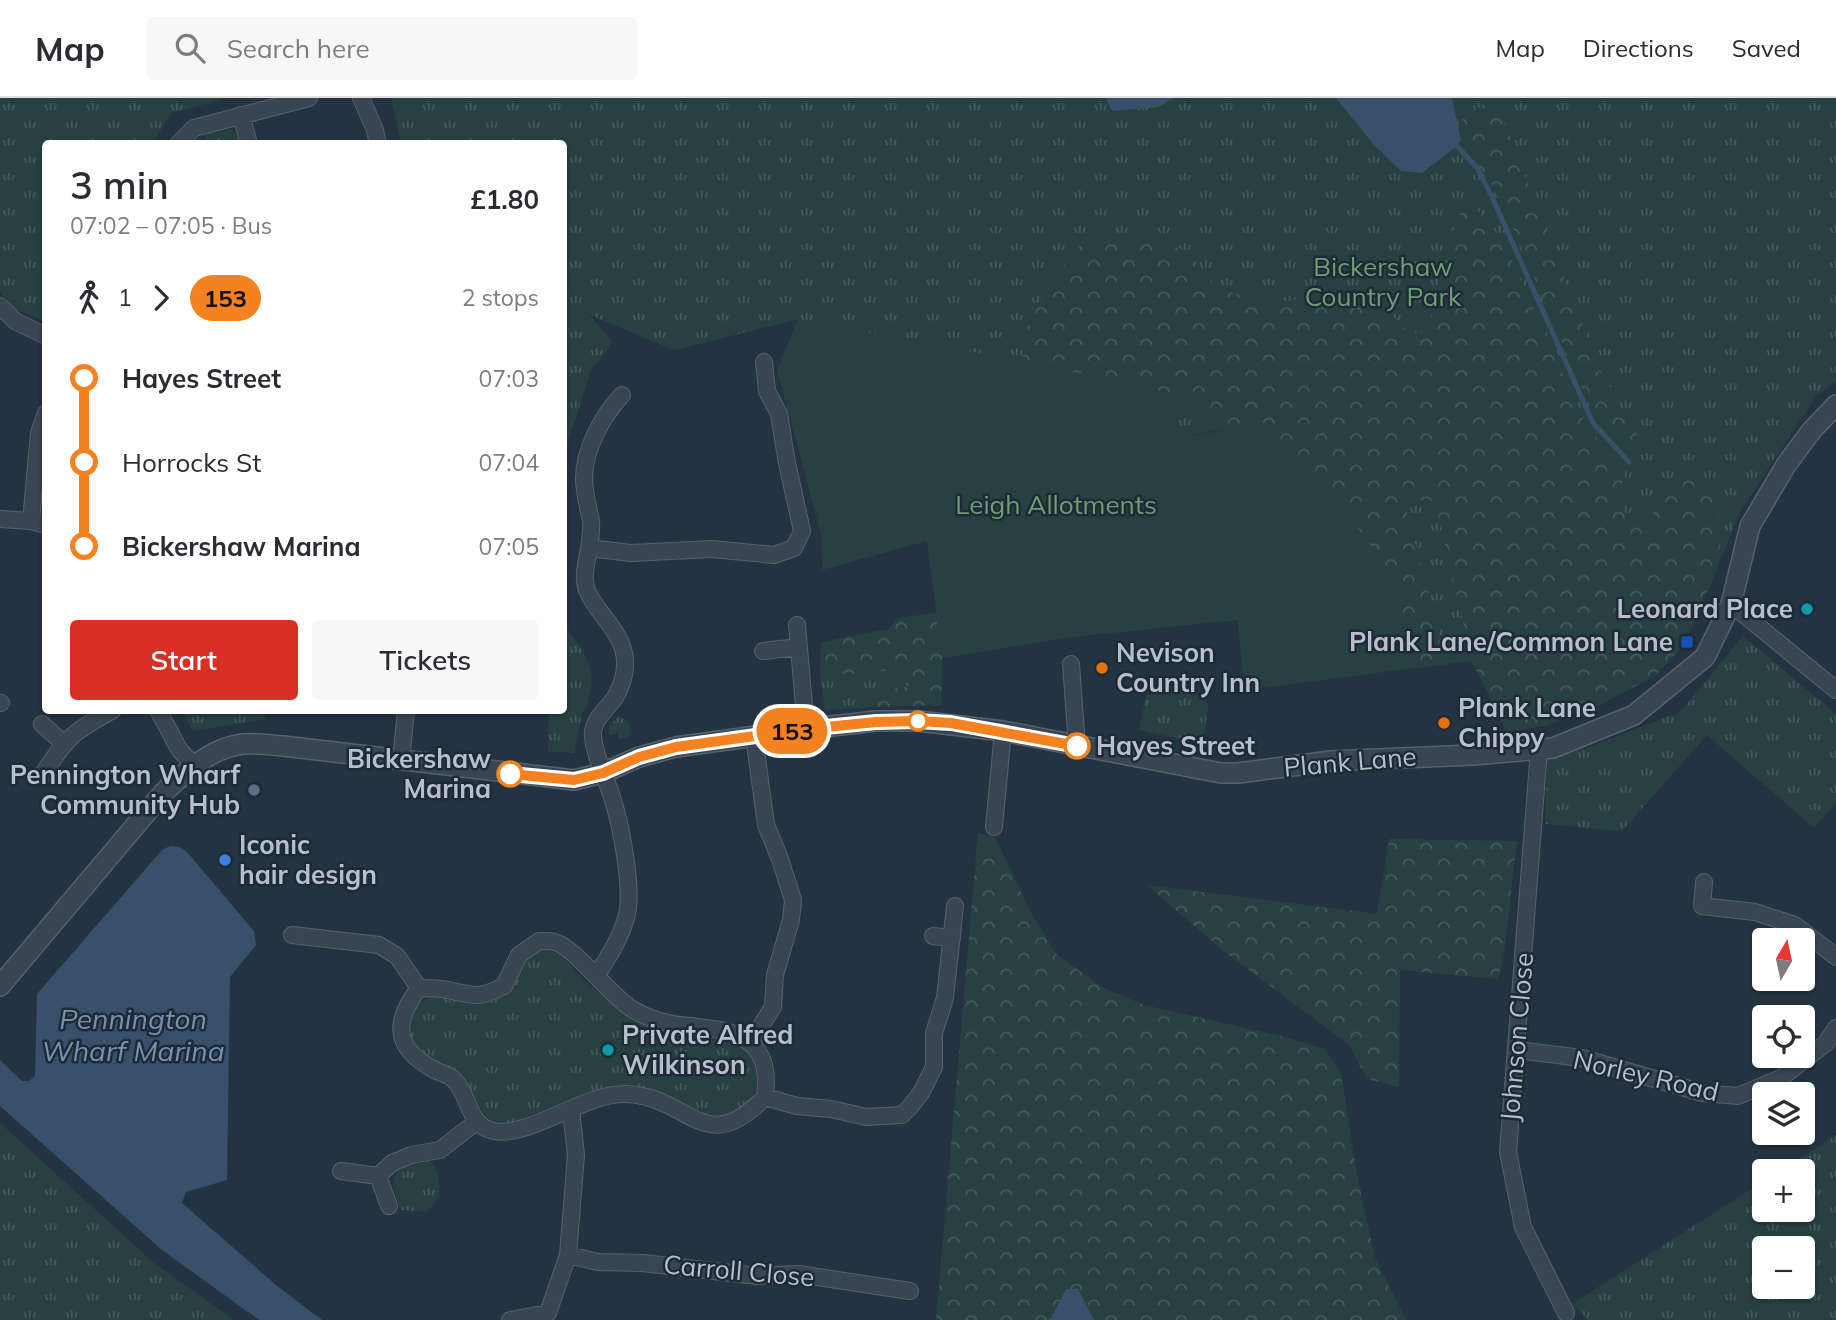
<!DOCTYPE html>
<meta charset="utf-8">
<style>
body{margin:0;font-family:Mulish,sans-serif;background:#f7f7f7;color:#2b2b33;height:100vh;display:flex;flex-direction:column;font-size:26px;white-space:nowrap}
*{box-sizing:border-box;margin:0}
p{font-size:23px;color:#7c7c81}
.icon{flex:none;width:38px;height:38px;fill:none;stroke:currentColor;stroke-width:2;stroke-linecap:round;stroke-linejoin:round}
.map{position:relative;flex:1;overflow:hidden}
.sheet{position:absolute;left:42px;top:42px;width:525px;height:574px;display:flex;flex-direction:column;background:#fff;border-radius:7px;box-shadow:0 2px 5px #0004}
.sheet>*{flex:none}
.badge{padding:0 14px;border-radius:23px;font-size:24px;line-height:46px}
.needle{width:46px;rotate:9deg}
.buttons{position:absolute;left:1752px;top:830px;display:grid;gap:14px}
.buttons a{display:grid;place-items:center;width:63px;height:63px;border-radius:7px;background:#fff;box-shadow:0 2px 5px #0004;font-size:35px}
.map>.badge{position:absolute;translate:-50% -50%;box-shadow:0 0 0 4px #fff}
.legs{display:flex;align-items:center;gap:10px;height:77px;padding:0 28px;font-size:23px}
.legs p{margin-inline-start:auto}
.overview{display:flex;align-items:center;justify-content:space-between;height:119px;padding:0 28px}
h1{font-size:38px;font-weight:600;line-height:52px}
.button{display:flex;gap:14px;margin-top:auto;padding:14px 28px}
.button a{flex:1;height:80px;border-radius:7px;background:#d93025;color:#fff;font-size:28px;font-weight:600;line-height:80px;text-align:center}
.button a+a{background:#f7f7f7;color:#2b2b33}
ul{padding:0 28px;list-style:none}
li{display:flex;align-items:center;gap:24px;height:84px;font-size:26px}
li i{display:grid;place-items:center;width:10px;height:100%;margin:0 9px;background:currentColor}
li i::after{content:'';width:18px;height:18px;margin:-9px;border:5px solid;border-radius:50%;background:#fff}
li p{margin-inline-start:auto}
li:first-child i{background:linear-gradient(#0000 50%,currentColor 0)}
li:last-child i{background:linear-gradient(currentColor 50%,#0000 0)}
header{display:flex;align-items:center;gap:42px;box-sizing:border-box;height:98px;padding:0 35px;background:#fff;border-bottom:2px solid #e1e1e2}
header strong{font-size:33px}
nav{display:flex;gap:38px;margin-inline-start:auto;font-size:24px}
.search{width:490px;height:63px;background:#f7f7f7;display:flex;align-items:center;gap:18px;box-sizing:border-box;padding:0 24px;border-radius:7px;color:#7c7c81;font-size:26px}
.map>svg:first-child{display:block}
.grass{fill:url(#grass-tufts);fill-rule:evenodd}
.forest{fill:url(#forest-crowns)}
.garden{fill:#274142}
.water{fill:#385069}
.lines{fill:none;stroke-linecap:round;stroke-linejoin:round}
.stream{stroke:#385069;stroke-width:5}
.minor-casing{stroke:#57626e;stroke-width:18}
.tertiary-casing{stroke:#57626e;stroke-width:22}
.minor{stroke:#394551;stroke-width:16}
.tertiary{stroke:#394551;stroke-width:19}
.line-1-casing{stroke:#fff;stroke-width:16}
.line-1{stroke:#f58220;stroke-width:10}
.culture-dot{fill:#0f9aa8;stroke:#1e2a36;stroke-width:2.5}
.transit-dot{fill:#1a4fb4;stroke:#1e2a36;stroke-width:2.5}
.food-dot{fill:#e8710a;stroke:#1e2a36;stroke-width:2.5}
.stop-1-dot{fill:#fff;stroke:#f58220;stroke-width:3.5}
.service-dot{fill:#5c6f8a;stroke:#1e2a36;stroke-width:2.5}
.shop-dot{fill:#3f7fe0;stroke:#1e2a36;stroke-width:2.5}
.labels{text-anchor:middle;stroke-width:5;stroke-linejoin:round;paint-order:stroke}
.park-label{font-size:26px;fill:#6c9d73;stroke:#1e2a36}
.poi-label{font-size:26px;font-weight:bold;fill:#b6bfcb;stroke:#1e2a36;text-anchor:start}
.stop-label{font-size:26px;font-weight:bold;fill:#b6bfcb;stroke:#1e2a36;text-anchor:start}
.street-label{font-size:26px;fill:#b6bfcb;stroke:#1e2a36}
.water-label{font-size:28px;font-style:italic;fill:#7492b0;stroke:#1e2a36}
</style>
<header>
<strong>Map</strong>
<div class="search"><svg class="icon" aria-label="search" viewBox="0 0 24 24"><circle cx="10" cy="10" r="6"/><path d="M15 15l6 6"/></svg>Search here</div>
<nav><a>Map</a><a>Directions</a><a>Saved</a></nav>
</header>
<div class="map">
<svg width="1836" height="1222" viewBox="0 0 1836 1222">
<defs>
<pattern id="grass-tufts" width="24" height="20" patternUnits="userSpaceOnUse" patternTransform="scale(1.75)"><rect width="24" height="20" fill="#274142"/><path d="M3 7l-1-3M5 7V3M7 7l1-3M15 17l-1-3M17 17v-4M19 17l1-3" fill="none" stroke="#445b5c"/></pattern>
<pattern id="forest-crowns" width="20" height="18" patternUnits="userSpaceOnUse" patternTransform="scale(1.75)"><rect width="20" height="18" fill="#274142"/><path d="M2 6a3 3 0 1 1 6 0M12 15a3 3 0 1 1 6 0" fill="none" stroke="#445b5c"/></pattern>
</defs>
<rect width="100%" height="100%" fill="#243341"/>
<!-- grass -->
<path class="grass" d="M0 0H228L171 15 153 45 46 46 45 223 15 211 0 194Z
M391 0H1836V283L1817 297 1741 412 1696 522 1678 553 1655 578 1599 607 1544 628 1507 634 1472 563 1415 570 1393 479 1219 332 1174 341 1181 298 799 221 674 252 588 216 613 244 591 272 565 354 566 420 564 430V46L401 45Z
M231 32 239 40 240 45H204L207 35Z
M564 527C582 550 600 571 587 601L589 604 582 615 574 655 548 653 549 613 564 612Z
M1743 538 1836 616V704L1814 730 1707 637 1622 733 1545 726 1547 661 1592 648 1680 614Z
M898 572 910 588 872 595 876 609 825 612 820 575 847 576Z
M1177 591 1205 599 1208 608 1203 646 1139 632 1146 597Z
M184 613H265V621L192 633Z
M619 618 628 624 633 637 619 641 618 635 609 637V628Z
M540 852 560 856 585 884 638 924 671 935 727 940 740 946 756 966V993L746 1006 734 1015 718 1019 703 1017 662 994 629 988 598 991 511 1025 492 1023 488 1020C477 1008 474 991 462 980 442 961 402 956 410 920 413 910 421 902 432 899 455 894 466 915 495 902 523 889 514 863 540 852Z
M0 1025 154 1165 234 1222H0Z
M1836 1037V1222H1588L1572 1206 1764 1083V1111H1802V1073H1780ZM1764 1150H1802V1188H1764Z
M428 1061C440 1071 439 1085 439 1099L427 1114 400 1112 393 1089 397 1070 415 1063Z"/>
<!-- forest -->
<path class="forest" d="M1492 0H1495L1598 268 1638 339 1621 350 1596 322 1498 96 1461 42 1459 24Z
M1477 112 1504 144 1587 330 1626 370 1619 399 1629 431 1650 420 1677 373 1698 383 1711 396 1718 414 1721 457 1696 522 1678 553 1655 578 1599 607 1544 628 1507 634 1472 563 1435 403 1419 402 1406 411 1448 566 1415 570 1393 479 1336 400 1265 325 1218 332 1181 297 1022 263V239L1050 186 1077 149 1132 136 1187 153 1218 191 1274 205 1326 196 1380 205 1408 234 1428 235 1448 147 1459 116Z
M936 515 942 560 941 607 876 609 872 595 910 588 898 572 847 576 820 575 821 544 889 531 897 520Z
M978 735 995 739 1031 815 1056 856 1102 889 1144 907 1285 939 1325 951 1341 975 1357 1077 1375 1160 1406 1222H936Z
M1389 741 1517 743 1504 857 1498 881 1400 872 1399 989 1367 981 1349 947 1222 852 1147 787 1377 816Z"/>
<!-- garden -->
<path class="garden" d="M798 221 1022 263 1181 297 1174 341 1265 325 1336 400 1393 479 1415 570 1245 592 1237 522 1073 539 942 560 927 443 822 472 821 436 777 272Z"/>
<!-- water -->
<path class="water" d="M1106 0H1174L1158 9 1112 13Z
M1336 0H1452L1461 42 1457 48 1422 75 1401 73 1374 47Z
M170 748 180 749 187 754 254 833 256 847 230 879 227 1082 186 1094 182 1105 276 1187 322 1222H259L162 1152 0 1008V962L22 983H29L35 978 37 896 162 752Z
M1066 1191H1078L1094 1222H1048L1051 1220Z"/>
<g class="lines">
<!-- stream -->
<path class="stream" d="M1457 48 1478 71 1492 99 1593 325 1629 364"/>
<!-- minor casing -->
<g class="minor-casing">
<path id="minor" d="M361 0 375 32 378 46
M241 17 249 46
M178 46 194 30 309 0
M0 208 15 223 46 238
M0 421 31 423 46 427
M31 423 39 335 46 315
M589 450C590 441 592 431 591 423 588 408 584 395 584 380 584 351 603 317 622 297
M1731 506 1836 592
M797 527 806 631
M763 553 799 549
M1071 566 1077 648
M0 605H1
M158 612 179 651 193 667
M42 626 63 645
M1539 651 1508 1054 1523 1129 1566 1215
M401 663 406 612
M43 676C67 639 74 633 113 612
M994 729 1003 633
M1704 784 1702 808 1755 814 1795 827 1836 859
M292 837 379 847 397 858 419 890
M933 838 952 840
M539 843C544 843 551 843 555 844 577 851 609 897 632 911 649 921 669 927 689 928 711 931 731 930 750 945 767 959 767 978 765 999 704 1062 690 998 626 996 584 995 529 1040 494 1033 467 1028 470 996 453 981 448 976 439 975 433 971 394 950 393 924 419 890 429 890 439 890 448 892 475 898 478 901 504 888L519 857Z
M596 878C608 860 622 838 627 816 633 789 621 727 612 699 607 682 591 650 593 633 595 621 603 615 610 606 620 595 626 577 625 562 623 533 597 517 587 492 582 479 587 463 589 450L631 455 712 451 774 457 794 450 802 433 787 365 779 316 767 293 764 264
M750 945 773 909 775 877 791 822 793 802 780 761 766 727 754 638
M1517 952 1582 960 1703 995 1738 998 1781 980 1826 945 1836 930
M765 999 797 1008 831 1011 866 1019 902 1017 910 1009 921 995 934 969V935L945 900 955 808
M341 1073 378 1078
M389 1108 378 1078 392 1065 411 1057 440 1052 476 1024
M568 1157 598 1164 643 1165 757 1178 798 1176 910 1193
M510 1222 548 1215 568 1157 576 1057 571 1011"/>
</g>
<!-- tertiary casing -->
<g class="tertiary-casing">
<path id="tertiary" d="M0 888 163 695C187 673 210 650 243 646 256 645 270 647 283 648L574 682 603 675 639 659 676 649 806 631 876 623H918L1003 633 1221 675H1238L1331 663 1473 657 1553 650 1634 617 1705 559 1731 506 1750 428 1786 367 1812 332 1836 307"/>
</g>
<!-- minor -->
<use href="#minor" class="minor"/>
<!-- tertiary -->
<use href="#tertiary" class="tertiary"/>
</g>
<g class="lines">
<!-- line-1 casing -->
<g class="line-1-casing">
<path id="line-1" d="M510 676 574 682 603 675 639 659 676 649 806 631 876 624 918 623 951 625 1077 648"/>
</g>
<!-- line-1 -->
<use href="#line-1" class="line-1"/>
</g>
<!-- markers -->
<g class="culture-dot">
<circle cx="1807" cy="511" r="7"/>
<circle cx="608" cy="952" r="7"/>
</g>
<rect class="transit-dot" x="1680" y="537" width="14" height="14" rx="3.5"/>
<g class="food-dot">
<circle cx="1102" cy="570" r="7"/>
<circle cx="1444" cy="625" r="7"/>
</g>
<g class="stop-1-dot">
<circle cx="918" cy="623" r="9"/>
<circle cx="1077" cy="648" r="12"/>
<circle cx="510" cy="676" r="12"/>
</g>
<circle class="service-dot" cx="254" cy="692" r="7"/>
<circle class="shop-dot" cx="225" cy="762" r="7"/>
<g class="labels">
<!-- park labels -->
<g class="park-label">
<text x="1383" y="178">Bickershaw<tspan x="1383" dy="30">Country Park</tspan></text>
<text x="1056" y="416">Leigh Allotments</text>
</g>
<!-- poi labels -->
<g class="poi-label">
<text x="1793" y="520" text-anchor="end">Leonard Place</text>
<text x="1673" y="553" text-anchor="end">Plank Lane/Common Lane</text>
<text x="1116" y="564">Nevison<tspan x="1116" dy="30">Country Inn</tspan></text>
<text x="1458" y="619">Plank Lane<tspan x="1458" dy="30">Chippy</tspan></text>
<text x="240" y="686" text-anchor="end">Pennington Wharf<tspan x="240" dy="30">Community Hub</tspan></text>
<text x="239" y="756">Iconic<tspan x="239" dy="30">hair design</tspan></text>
<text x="622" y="946">Private Alfred<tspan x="622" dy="30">Wilkinson</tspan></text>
</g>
<!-- stop labels -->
<g class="stop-label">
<text x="1096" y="657">Hayes Street</text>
<text x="491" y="670" text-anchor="end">Bickershaw<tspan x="491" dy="30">Marina</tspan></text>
</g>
<!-- street labels -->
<g class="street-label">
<text transform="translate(1350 664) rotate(-5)" y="9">Plank Lane</text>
<text transform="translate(1517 939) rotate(-85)" y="9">Johnson Close</text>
<text transform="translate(1646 978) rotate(13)" y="9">Norley Road</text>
<text transform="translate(739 1173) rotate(5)" y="9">Carroll Close</text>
</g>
<!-- water labels -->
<g class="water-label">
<text x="133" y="931">Pennington<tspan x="133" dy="32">Wharf Marina</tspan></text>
</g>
</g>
</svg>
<div class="buttons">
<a><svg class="needle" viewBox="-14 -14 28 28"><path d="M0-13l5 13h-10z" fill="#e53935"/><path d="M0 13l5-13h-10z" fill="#7c7c81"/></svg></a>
<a><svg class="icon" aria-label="locate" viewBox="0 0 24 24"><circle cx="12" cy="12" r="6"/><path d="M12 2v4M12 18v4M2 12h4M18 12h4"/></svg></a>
<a><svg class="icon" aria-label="layers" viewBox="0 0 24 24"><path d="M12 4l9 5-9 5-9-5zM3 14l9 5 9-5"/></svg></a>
<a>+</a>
<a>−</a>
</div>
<b class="badge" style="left:792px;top:633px;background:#f58220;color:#111">153</b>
<section class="sheet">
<div class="overview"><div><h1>3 min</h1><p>07:02 – 07:05 · Bus</p></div><b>£1.80</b></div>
<div class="legs"><svg class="icon" aria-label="walk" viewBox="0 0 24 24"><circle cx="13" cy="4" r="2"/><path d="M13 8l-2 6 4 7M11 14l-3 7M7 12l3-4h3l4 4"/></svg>1<svg class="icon" aria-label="forward" viewBox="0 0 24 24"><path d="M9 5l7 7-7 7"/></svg><b class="badge" style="background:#f58220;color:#111">153</b><p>2 stops</p></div>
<ul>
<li><i style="color:#f58220"></i><b>Hayes Street</b><p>07:03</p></li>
<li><i style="color:#f58220"></i><span>Horrocks St</span><p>07:04</p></li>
<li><i style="color:#f58220"></i><b>Bickershaw Marina</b><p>07:05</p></li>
</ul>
<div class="button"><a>Start</a><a>Tickets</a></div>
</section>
</div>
